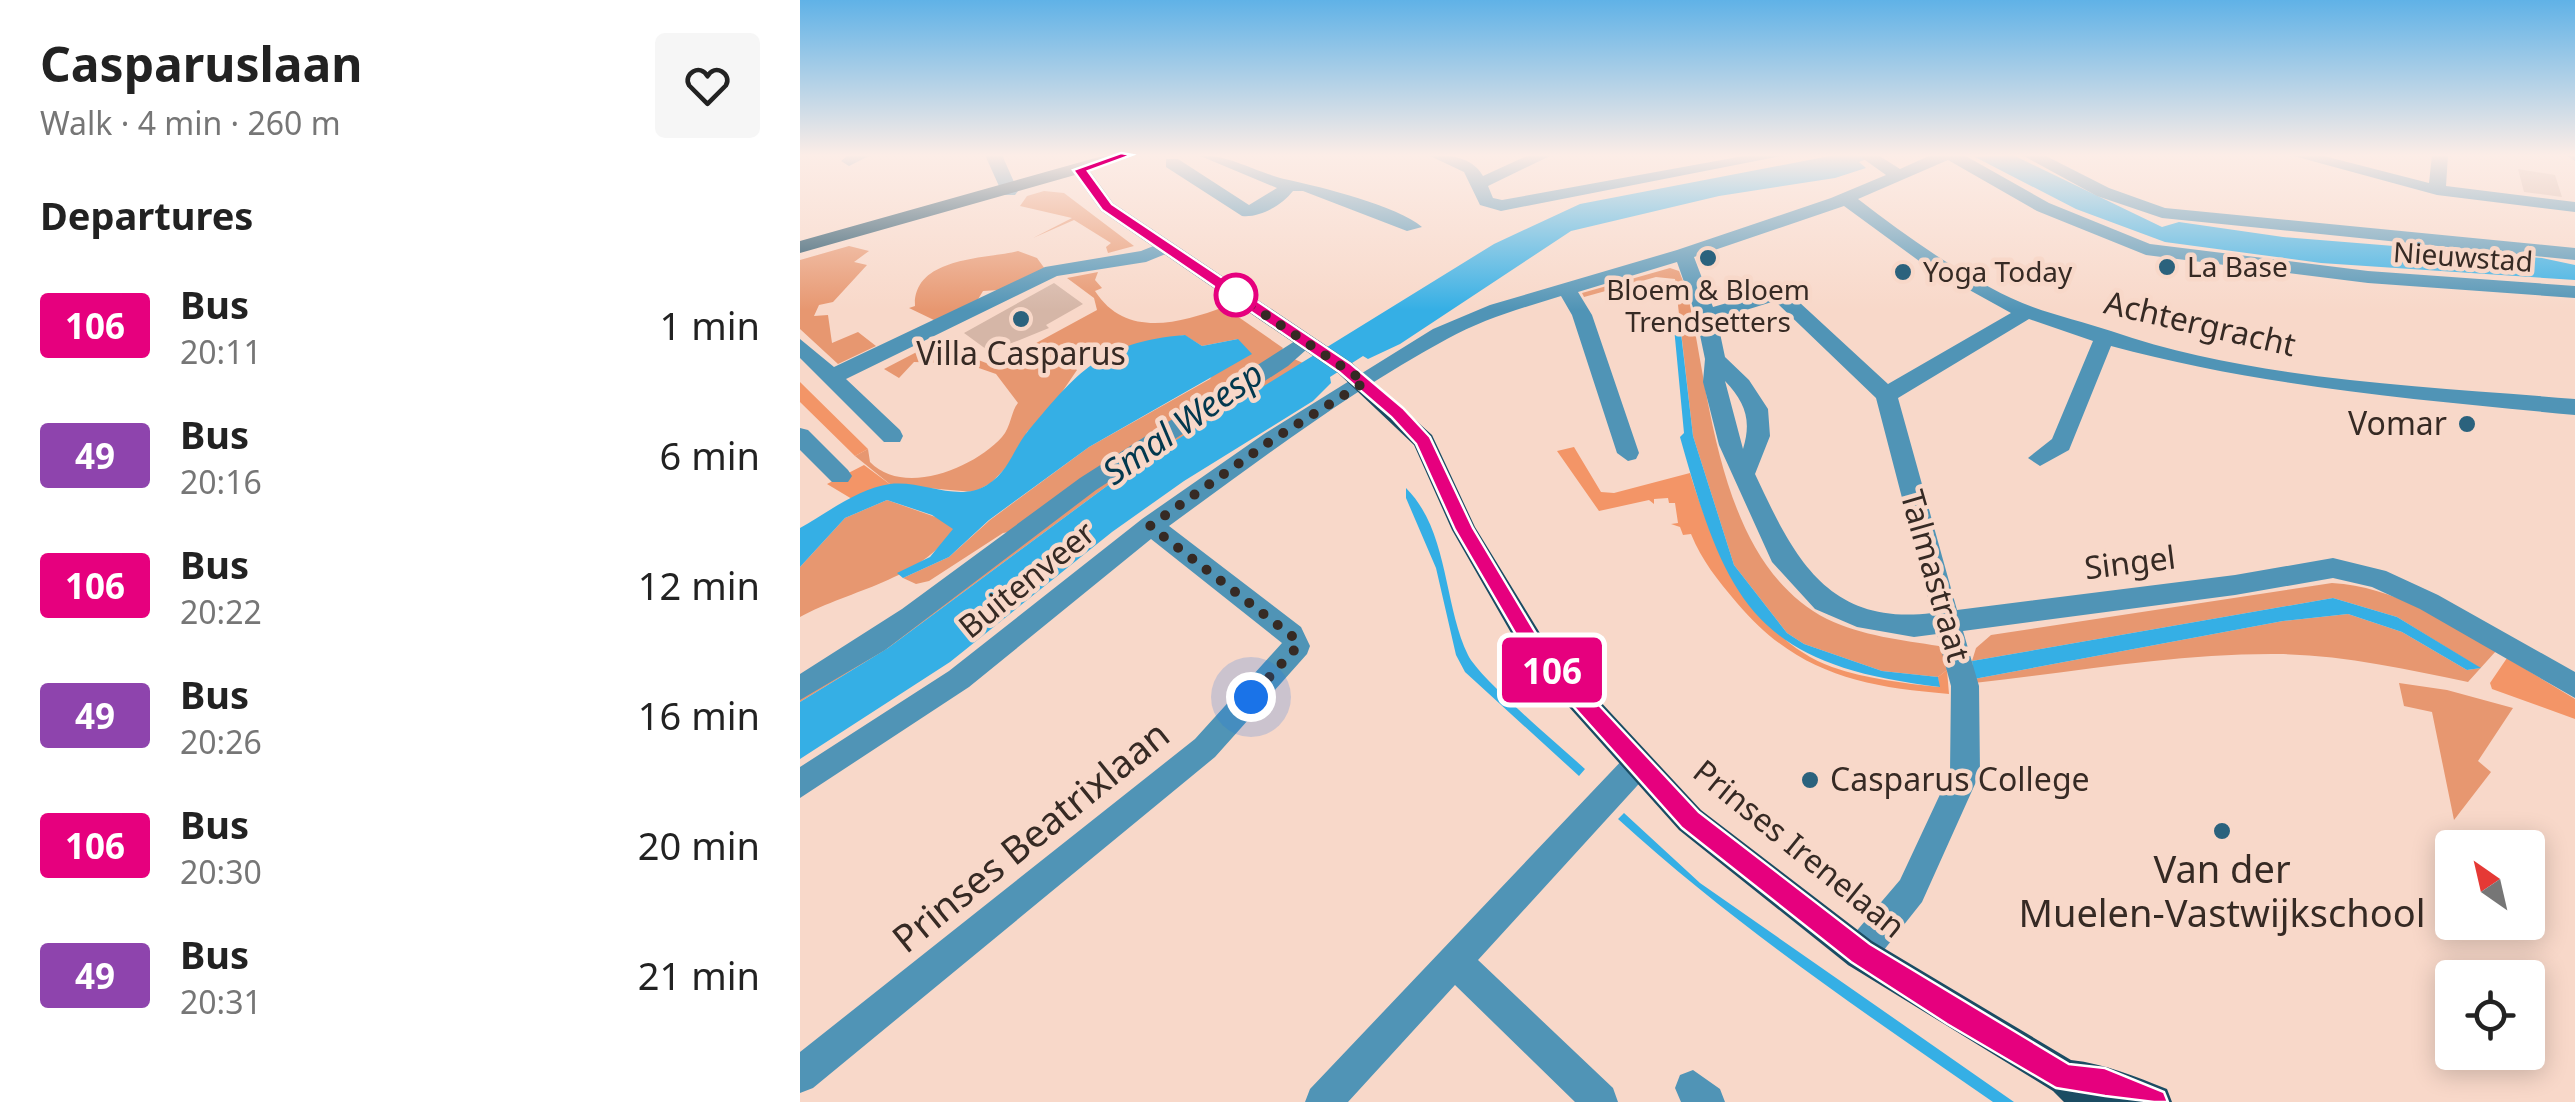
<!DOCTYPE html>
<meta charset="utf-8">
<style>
body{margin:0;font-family:"Noto Sans",sans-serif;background:#f6f6f6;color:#222;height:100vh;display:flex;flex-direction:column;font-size:38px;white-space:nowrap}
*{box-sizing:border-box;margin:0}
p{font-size:32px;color:#767676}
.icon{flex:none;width:55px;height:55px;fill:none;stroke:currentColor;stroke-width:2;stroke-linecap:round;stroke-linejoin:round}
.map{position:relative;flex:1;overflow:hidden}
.panel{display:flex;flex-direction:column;background:#fff;width:800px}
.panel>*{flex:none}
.badge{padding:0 20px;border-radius:8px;font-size:35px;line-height:65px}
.needle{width:65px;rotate:326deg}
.fabs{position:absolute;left:1635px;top:830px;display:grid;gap:20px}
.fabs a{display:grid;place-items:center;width:110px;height:110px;border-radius:10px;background:#fff;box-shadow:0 5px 25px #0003;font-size:50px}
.you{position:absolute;width:50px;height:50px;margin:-25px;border:8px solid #fff;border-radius:50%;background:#1a73e8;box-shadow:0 0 0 15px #1a73e833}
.map>.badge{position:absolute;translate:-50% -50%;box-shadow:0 0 0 5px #fff}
h2{padding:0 40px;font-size:38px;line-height:90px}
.round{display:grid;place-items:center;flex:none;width:105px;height:105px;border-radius:10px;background:#f6f6f6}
.summary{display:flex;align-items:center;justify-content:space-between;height:170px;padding:0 40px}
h1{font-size:48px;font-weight:700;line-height:75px}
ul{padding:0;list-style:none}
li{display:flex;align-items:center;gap:30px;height:130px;padding:0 40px}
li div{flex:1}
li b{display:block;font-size:38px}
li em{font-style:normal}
li .badge{min-width:110px;font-weight:700;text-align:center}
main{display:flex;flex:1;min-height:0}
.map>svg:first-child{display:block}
.green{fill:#e79770}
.forest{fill:#f39567}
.water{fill:#35afe5}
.building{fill:#d5b6a7}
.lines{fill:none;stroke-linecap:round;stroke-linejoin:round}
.minor{fill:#5094b6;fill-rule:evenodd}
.major{fill:#1b4c63;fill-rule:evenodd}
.line{fill:#e6007e;stroke:#fff;stroke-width:2.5}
.walk{stroke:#362a24;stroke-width:10;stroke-dasharray:0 18}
.poi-dot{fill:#2b627d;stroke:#f8d8c9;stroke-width:4}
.stop-dot{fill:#fff;stroke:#e6007e;stroke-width:5}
.labels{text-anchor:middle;stroke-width:9;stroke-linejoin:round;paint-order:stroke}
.far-street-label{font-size:28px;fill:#362a24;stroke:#f8d8c9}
.far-poi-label{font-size:28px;fill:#362a24;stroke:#f8d8c9;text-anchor:start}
.street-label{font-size:32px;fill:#362a24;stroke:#f8d8c9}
.poi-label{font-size:32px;fill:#362a24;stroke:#f8d8c9}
.water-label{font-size:35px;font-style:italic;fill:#02384e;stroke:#f8d8c9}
.near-street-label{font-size:38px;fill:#362a24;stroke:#f8d8c9}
.near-poi-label{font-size:38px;fill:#362a24;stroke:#f8d8c9}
</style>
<main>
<section class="panel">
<div class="summary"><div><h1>Casparuslaan</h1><p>Walk · 4 min · 260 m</p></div><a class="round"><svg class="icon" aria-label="heart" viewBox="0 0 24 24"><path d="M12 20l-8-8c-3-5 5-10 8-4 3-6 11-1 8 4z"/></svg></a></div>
<h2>Departures</h2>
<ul>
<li><span class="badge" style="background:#e6007e;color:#fff">106</span><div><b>Bus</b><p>20:11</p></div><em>1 min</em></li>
<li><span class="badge" style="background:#8e44ad;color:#fff">49</span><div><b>Bus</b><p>20:16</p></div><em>6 min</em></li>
<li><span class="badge" style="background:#e6007e;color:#fff">106</span><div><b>Bus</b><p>20:22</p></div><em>12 min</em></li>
<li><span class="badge" style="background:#8e44ad;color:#fff">49</span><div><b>Bus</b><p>20:26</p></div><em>16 min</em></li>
<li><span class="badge" style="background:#e6007e;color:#fff">106</span><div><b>Bus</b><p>20:30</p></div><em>20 min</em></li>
<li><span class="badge" style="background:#8e44ad;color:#fff">49</span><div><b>Bus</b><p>20:31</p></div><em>21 min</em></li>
</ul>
</section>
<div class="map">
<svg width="1775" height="1102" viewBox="0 0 1775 1102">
<rect width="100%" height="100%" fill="#f8d8c9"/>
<!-- green -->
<path class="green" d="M244 191 264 193 334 246 308 253 306 247 311 243 274 220 233 238 272 218 220 206 227 196Z
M49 246 69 251 54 262 67 265 33 302 19 305 14 316 28 315 32 343 58 332 76 346 38 364 0 329V260Z
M218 251 237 258 245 269 199 290 183 291 177 301 136 321 109 308 115 306C113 256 188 259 218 251Z
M870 268 879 271 887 291C911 399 918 563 1027 619 1062 636 1102 640 1139 646L1145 651 1147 670 1138 677 1082 671 1004 644 987 633 934 565 893 436 875 279 856 277 784 297 782 293Z
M298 272 295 280 302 288 295 291C326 339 380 323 424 307L483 348 477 358 224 529 203 533 129 581 116 584 103 578 149 557 190 520 289 447 410 379 438 339 402 346 384 335 323 349 290 344 266 360 277 370 247 414 227 432 217 456 191 483 174 492 91 485 55 456 68 449 70 462C104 497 174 468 202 437 211 427 211 411 218 403L196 374 153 359 147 363 114 362 99 378 84 369 134 343 194 366 297 310 294 298 267 278Z
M492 358 503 363 334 466 88 648 0 702V691L284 492Z
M87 500 144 520 154 529C119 581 52 589 0 617V567L45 518Z
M1532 583C1595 587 1642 620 1696 651L1668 682C1606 669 1543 655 1479 654 1377 653 1275 672 1174 683V679L1483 621 1548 614 1602 632 1667 670 1680 668 1597 617 1533 598 1172 661 1176 648 1191 635Z
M1599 683 1647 690 1713 708 1678 761 1691 772 1654 820 1632 712 1604 706Z"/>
<!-- forest -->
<path class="forest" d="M0 382 68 449 55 456 0 402Z
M774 447 801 492 814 493 890 473C912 546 954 639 1032 667 1067 679 1103 683 1139 687L1138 677 1147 670 1149 694C1061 687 996 673 937 603 917 579 902 561 891 534L883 535 880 527 871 524 878 523 875 503H869L868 498 854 499V504L849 500 799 511 757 451Z
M64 465 91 485 52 499 27 484Z
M1707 658 1775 699V719L1692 689 1690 683Z"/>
<!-- water -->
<path class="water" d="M1035 155H1077L1059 162 1066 168 1035 178 919 196 771 231 600 344 568 359 563 356 530 377 531 383 513 401 384 481 312 532 150 662 0 759V702L88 648 334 466 694 244 780 204Z
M1213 155 1362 227 1379 222 1483 237 1742 258 1775 265V280L1521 263 1365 242 1276 209 1175 157Z
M879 316 893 436 934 565 987 633 1004 644 1082 671 1138 677 1140 687C956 665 927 605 880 437L884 433 873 317Z
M385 335 402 346 438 339 452 354 289 447 189 520 149 557 103 578 97 573 130 557 153 529 132 515 87 500 45 518 0 567V528C27 513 59 488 90 484 123 480 158 503 187 485 209 472 213 449 228 431 277 373 300 342 385 335Z
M606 488C649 531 643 603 668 655 679 678 761 747 785 769L779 776 665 672 656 655 636 568 606 498Z
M1533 598 1597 617 1681 668 1667 670 1602 632 1548 614 1483 621 1174 679 1172 661Z
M824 813 900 883 1214 1102H1193C1063 1012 934 925 818 819Z"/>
<!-- building -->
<path class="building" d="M1718 169 1755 175 1762 197 1724 192Z
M254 283 283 304 246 325 249 328 190 352 164 333Z"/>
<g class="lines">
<!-- minor -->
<path class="minor" d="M48 155H71L49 166 41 161Z
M185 155H202L218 191 215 195H203Z
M398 155C432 155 456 173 489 180 521 187 598 206 622 227L607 231 503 191H493C482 205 460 218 442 216L366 167V159H378L449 205 477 188Z
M628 155C648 155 672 156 683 176L729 155H752L688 186 693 198 702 200 949 155H986L701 211 680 205 664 172Z
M1058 155H1078L1100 169 1131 155H1164L1249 203 1350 244 1568 271 1775 286V298L1568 283 1346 255 1237 211 1148 160 1058 199C1106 236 1156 272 1211 298 1243 313 1278 320 1311 331 1456 381 1622 386 1775 399V415C1619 400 1463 387 1311 346L1269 450 1240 466 1228 458 1252 439 1293 341 1229 319 1098 398 1157 610 1435 575 1533 558 1586 571 1638 595 1775 672V698L1620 609 1572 587 1533 578 1435 595 1163 631 1179 686 1180 773 1122 902 1072 965 1060 970 1048 965 1043 953 1048 941 1100 880 1150 773 1151 686 1137 634 1114 637 1057 627 1015 609 972 562 919 445 903 382 905 359 896 316 877 262 778 292 792 315 839 453 836 459 828 461 817 453 772 315 761 296C722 308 683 319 647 339 549 392 458 461 369 526L501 627 510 646 507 654 415 757 13 1088 0 1093V1052L395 739 482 643 351 539 169 687 0 798V767L149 671 342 519 464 434 633 329 690 305 877 250 1031 198 1086 175ZM1044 206 1126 266 1211 313 1088 384 986 290 979 288 913 307 894 257ZM975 301 1076 398 1132 613C1026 626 993 555 955 474L970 436 968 409 949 380 925 357 917 319ZM925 381C945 402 952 420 943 449Z
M1222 155H1244L1309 188 1365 208 1775 248V260L1362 218 1297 196Z
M1490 155H1520L1629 183 1632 155H1648L1646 186 1775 202V212L1637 195Z
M1766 155H1775V161Z
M366 241 373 243V251L346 262 257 276 46 379 100 430 103 436 100 442H84L0 358V339L34 367 245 267 341 251Z
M506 334 516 341 488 366 296 490 85 650 0 700V674L102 609 280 478Z
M0 428 8 430 48 470 52 476 48 482H32L0 450Z
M837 751 847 755 852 765 847 775 678 960 813 1088 818 1102H775L655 985 548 1102H505L510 1089 827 755Z
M893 1070 920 1089 925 1102H881L875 1088 880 1075Z"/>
<!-- major -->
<path class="major" d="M306 155H334L290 171 313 203 552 363 632 435 675 527 746 643 901 810 1072 941 1271 1060C1306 1064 1334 1076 1367 1089L1372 1102H1264L1253 1091 1048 965 879 830 726 659 652 530 614 445 538 373 301 211 275 175 0 253V241Z"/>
</g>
<!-- sky -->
<linearGradient id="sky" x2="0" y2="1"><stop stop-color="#60b2e7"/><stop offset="0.5" stop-color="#fcede7"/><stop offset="1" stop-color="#fcede7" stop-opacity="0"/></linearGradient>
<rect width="1775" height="310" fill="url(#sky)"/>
<!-- line -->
<path class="line" d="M321 153 332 155 288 171 312 204 551 364 603 408 630 437 673 528 743 645 899 812 1070 944 1269 1064 1305 1068 1364 1092 1368 1102H1354L1305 1096 1256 1088 1147 1024 1051 962 882 828 729 657 655 530 616 444 591 417 539 372 302 210 273 170Z"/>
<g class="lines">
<!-- walk -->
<path class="walk" d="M436 295 565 382 472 440 350 526 492 636 498 646 451 697"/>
</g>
<!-- markers -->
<g class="poi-dot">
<circle cx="908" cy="258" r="10"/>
<circle cx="1367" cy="267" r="10"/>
<circle cx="1103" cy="272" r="10"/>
<circle cx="221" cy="319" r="10"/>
<circle cx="1667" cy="424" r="10"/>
<circle cx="1010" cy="780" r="10"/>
<circle cx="1422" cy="831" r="10"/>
</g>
<circle class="stop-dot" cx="436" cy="295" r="20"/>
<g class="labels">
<!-- far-street labels -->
<g class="far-street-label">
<text transform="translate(1663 257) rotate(4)" y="10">Nieuwstad</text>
</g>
<!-- far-poi labels -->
<g class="far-poi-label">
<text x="1387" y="277">La Base</text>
<text x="1123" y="282">Yoga Today</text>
<text x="908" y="300" text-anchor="middle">Bloem &amp; Bloem<tspan x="908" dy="32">Trendsetters</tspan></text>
</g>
<!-- street labels -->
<g class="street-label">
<text transform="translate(1400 324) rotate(13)" y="11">Achtergracht</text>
<text transform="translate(1330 563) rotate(-7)" y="11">Singel</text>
<text transform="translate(1135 576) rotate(74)" y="11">Talmastraat</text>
<text transform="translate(227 580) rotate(-39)" y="11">Buitenveer</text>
<text transform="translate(999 849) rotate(39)" y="11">Prinses Irenelaan</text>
</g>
<!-- poi labels -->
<g class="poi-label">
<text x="221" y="365">Villa Casparus</text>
<text x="1647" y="435" text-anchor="end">Vomar</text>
<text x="1030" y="791" text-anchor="start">Casparus College</text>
</g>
<!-- water labels -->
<g class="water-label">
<text transform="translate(383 423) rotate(-35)" y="12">Smal Weesp</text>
</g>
<!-- near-street labels -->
<g class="near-street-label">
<text transform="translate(231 837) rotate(-39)" y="13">Prinses Beatrixlaan</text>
</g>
<!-- near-poi labels -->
<g class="near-poi-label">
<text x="1422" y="883">Van der<tspan x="1422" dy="44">Muelen-Vastwijkschool</tspan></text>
</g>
</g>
</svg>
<div class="fabs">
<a><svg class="needle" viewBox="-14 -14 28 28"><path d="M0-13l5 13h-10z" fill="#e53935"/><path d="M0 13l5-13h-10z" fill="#767676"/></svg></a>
<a><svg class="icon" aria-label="locate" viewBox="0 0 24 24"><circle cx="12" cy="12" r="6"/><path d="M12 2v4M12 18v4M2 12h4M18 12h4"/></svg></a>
</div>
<div class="you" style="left:451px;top:697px"></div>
<b class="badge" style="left:752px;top:670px;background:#e6007e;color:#fff">106</b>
</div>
</main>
